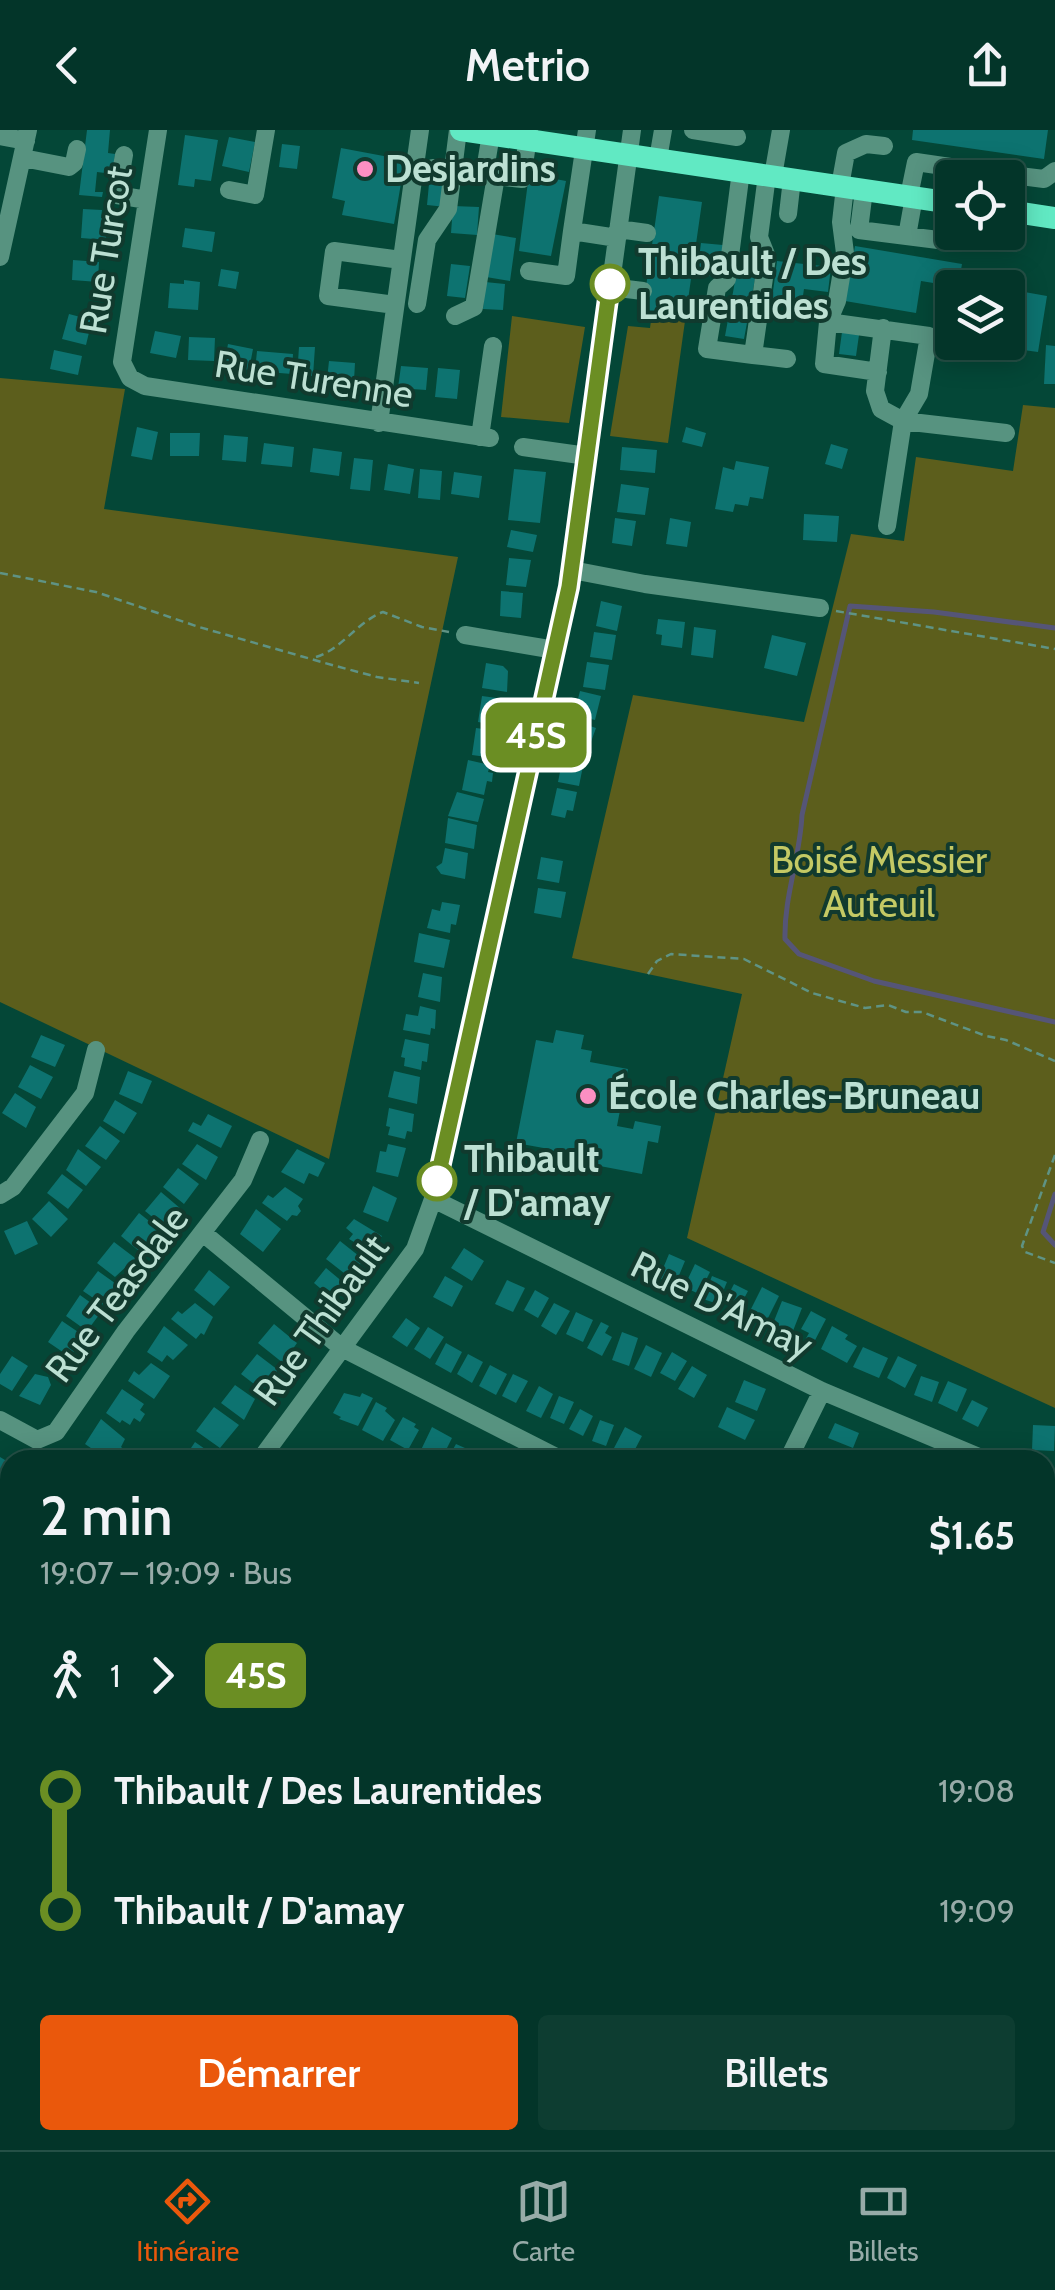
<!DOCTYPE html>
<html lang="fr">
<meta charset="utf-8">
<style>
body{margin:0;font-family:Cabin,sans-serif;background:#0d3d31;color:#f1f3f6;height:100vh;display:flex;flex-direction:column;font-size:38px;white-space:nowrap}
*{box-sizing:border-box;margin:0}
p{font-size:32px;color:#97aba8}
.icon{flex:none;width:55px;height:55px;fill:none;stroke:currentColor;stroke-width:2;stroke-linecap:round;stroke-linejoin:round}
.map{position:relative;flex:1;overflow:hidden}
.sheet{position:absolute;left:0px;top:1320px;width:1055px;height:700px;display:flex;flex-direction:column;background:#033529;border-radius:30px 30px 0 0;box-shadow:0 5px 25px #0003,0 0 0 2px #245046}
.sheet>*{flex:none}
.badge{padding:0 20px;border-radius:15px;font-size:35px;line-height:65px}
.buttons{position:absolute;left:935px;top:30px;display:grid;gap:20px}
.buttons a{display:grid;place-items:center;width:90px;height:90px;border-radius:10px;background:#033529;box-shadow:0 5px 25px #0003,0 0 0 2px #245046;font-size:50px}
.map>.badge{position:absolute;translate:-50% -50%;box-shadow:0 0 0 5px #fff}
.legs{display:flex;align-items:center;gap:15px;height:110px;padding:0 40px;font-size:32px}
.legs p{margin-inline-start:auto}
.head{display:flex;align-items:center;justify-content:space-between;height:170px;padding:0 40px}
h1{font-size:55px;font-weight:600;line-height:75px}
.action{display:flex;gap:20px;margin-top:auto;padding:20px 40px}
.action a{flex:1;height:115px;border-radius:10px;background:#ea580c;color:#fff;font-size:40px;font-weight:600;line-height:115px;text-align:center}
.action a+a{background:#0d3d31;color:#f1f3f6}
ul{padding:0 40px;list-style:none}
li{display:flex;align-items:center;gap:35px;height:120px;font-size:38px}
li i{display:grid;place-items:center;width:15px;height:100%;margin:0 12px;background:currentColor}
li i::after{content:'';width:25px;height:25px;margin:-12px;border:8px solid;border-radius:50%;background:#033529}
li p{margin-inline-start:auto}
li:first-child i{background:linear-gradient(#0000 50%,currentColor 0)}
li:last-child i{background:linear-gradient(currentColor 50%,#0000 0)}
header{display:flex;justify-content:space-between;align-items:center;height:130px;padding:0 40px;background:#033529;font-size:45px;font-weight:600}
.dock{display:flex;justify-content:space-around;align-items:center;height:140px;border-top:2px solid #245046;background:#033529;font-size:28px;color:#97aba8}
.dock a{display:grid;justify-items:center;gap:5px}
.dock .current{color:#ea580c}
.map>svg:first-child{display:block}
.green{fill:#5c5e1c}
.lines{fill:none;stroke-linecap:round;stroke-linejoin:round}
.stream{stroke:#557;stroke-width:5}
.building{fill:#0d7370}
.path{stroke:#5f9384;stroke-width:2.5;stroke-dasharray:8 5;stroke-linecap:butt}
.minor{stroke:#579380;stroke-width:18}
.major{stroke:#61e9c3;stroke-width:22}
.rail{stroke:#76a698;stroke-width:5;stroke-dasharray:15 8;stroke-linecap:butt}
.line-1-casing{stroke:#fff;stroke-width:22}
.line-1{stroke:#6b8e23;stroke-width:15}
.poi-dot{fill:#fc8fc2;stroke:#113a2e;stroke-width:4}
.stop-1-dot{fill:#fff;stroke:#6b8e23;stroke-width:5}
.labels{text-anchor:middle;stroke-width:8;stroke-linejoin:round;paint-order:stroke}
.poi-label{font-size:38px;font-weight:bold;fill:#bce0d3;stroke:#113a2e;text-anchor:start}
.street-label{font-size:38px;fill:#bce0d3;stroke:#113a2e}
.stop-label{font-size:38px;font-weight:bold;fill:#bce0d3;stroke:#113a2e;text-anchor:start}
.park-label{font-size:38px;fill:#c4c964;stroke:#113a2e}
</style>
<header><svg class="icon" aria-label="back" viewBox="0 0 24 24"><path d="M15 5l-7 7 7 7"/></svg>Metrio<svg class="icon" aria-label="share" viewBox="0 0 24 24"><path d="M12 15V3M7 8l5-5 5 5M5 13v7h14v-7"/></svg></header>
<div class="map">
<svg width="1055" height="2020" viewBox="0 0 1055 2020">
<rect width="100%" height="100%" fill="#044737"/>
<!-- green -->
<path class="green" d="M652 183 685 191 668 313 610 306 628 196 650 198Z
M512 186 585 197 569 293 501 287Z
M0 248 125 259 104 379 458 427 329 1029 0 872Z
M1023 275 1055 278V1278L687 1108 742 864 572 828 633 565 804 592 851 404 904 411 916 327 1013 341Z
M344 2010H745L801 2020H400Z"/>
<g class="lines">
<!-- stream -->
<path class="stream" d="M1055 498 934 482 850 476 802 685C800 728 784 766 785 809L799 824 874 851 1055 892
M1055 1064 1043 1102 1055 1115"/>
</g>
<!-- building -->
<path class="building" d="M87 0H110L108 23 115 24 113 44 97 42 95 62H103L102 67 79 65Z
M913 0H1048L1044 29 912 10Z
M185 5 218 10 211 51 195 49 194 57 178 55Z
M229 7 255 12 249 42 222 36Z
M282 14 300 16 297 39 279 37Z
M341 18 405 30 394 94 342 85 345 71 332 68Z
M529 44 566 51 551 126 519 121Z
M429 54 448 56 446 77 427 75Z
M659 66 702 72 685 191 642 185Z
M453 76 479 77 477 105 451 103Z
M83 79 102 80 101 88H107L106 110 81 108Z
M185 98 215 102 212 122 182 117Z
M492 104 516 108 510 151 486 147Z
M701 113 723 115 720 147 697 145Z
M855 116 962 134 958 157 921 151 916 183 845 171Z
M740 124 759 127 744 209 725 206Z
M73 130 99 132 98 152 72 150Z
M777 131 831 137 828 162 804 159 802 172 772 169Z
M451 134 470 136 465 168 447 166Z
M221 139 239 142 236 159 218 156Z
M184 150 200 152 198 180 168 178 170 153 184 154Z
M485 152 505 154 503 180 483 179Z
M1008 159 1047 166 1038 222 985 215 1008 212Z
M69 184 92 190 86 215 62 209Z
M155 201 181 206 176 228 150 223Z
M842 202 859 205 856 226 839 224Z
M189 207 215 208 214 231 188 230Z
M228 214 253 219 249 240 224 235Z
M1046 215 1055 216V254H1044Z
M299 217H315L313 246H297Z
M54 220 82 226 78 245 50 239Z
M257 221 293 224 292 244 255 241Z
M329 231 355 233 354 251 327 249Z
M401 236 428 238 426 260 398 258Z
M438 238 460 240 457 269 435 267Z
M137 297 158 302 152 330 131 326Z
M686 297 706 303 702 317 682 312Z
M170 303H200L199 326H170Z
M224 305 248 307 246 332 222 330Z
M264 313 294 317 292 337 261 334Z
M831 314 848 319 842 339 825 334Z
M622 317 657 320 655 343 620 340Z
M313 318 342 322 339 346 310 342Z
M354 328 373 330 370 361 350 359Z
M736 331 769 337 763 369 750 367 748 376 735 374 733 382 715 379 723 337 734 340Z
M388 334 414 339 410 364 384 360Z
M420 339 442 341 440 370 418 368Z
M514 339 546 342 540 393 508 390Z
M454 342 482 346 479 368 451 364Z
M621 354 649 358 645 385 617 382Z
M804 384 839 386 837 412 803 410Z
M615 388 636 391 632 416 612 413Z
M670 388 691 392 687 417 666 414Z
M511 400 537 405 533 422 507 417Z
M509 428 531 430 526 457 506 455Z
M501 461 523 463 521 488 500 486Z
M601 471 622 476 617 501 596 496Z
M658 489 685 492 682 518 661 515 662 505 656 504Z
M694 497 716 500 713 528 691 525Z
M594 502 616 505 612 530 590 527Z
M772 505 806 513 797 546 764 538Z
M587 532 609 535 605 560 583 557Z
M486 533 503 536 508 541 507 562 482 558Z
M580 561 601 566 595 590 574 585Z
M482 566 504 569 503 577H508L506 586 501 585 500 596 478 592Z
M575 591 596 598 587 623 566 616Z
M476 598 497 601 496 609 501 610 494 628 472 625Z
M563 627 584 631 579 656 558 652Z
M468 630 490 635 488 642 493 643 492 652 487 651 484 665 462 660Z
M557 658 577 662 573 681 567 680 565 688 551 685Z
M457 662 484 669 478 692 448 686Z
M448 688 477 695 474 719 445 713Z
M445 718 468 723 465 749 441 744 436 737 442 733Z
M541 727 563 731 559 753 537 749Z
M538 758 566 762 561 788 534 783Z
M442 772 460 775 456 795 451 794 450 803 427 798 432 779 440 781Z
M419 803 450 810 444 838 414 832Z
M423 843 442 847 440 872 418 867Z
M420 876 436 880 435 899 431 898 430 905 403 900 406 884 418 886Z
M556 900 584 905 581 919 592 921 590 932 628 939 617 996 633 999 635 991 661 996 658 1013 648 1011 642 1044 547 1026 549 1019 516 1013 536 910 553 913Z
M41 905 65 915 55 937 31 927Z
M405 909 429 914 427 932 422 931 421 940 404 936 405 928 401 927Z
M30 935 53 947 41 969 18 957Z
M128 941 152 951 142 974 119 964Z
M394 941 420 947 417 974 388 967Z
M15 963 36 977 26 998 2 983Z
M115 970 137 983 124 1004 103 991Z
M389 978 414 984 412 1002 407 1001 405 1009 388 1005 390 997 386 996Z
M208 984 232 996 221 1018 188 1001 193 992 201 996Z
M100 996 120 1011 106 1030 85 1016Z
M197 1014 218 1027 206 1050 182 1034Z
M388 1014 406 1018 398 1047 376 1042 380 1021 386 1022Z
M78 1019 101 1037 86 1056 66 1040Z
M297 1019 325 1033 318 1047 309 1043 304 1054 281 1042Z
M178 1038 199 1054 184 1074 163 1057Z
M62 1044 83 1060 68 1079 47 1063Z
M373 1056 397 1068 388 1092 363 1082Z
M285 1057 303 1069 298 1076 301 1081 297 1086 292 1085 287 1091 262 1073 268 1065 273 1068Z
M161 1062 181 1079 166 1098 145 1081Z
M49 1071 68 1089 51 1107 32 1089Z
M256 1079 281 1099 263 1122 240 1104Z
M139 1083 163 1102 153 1115 149 1112 140 1122 121 1106Z
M354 1089 382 1106 369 1121 349 1109 353 1104 346 1098Z
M27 1091 38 1114 15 1125 4 1101Z
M340 1111 364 1130 349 1147 326 1129Z
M114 1112 139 1131 133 1139 128 1135 115 1147 97 1133Z
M464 1118 484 1131 472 1151 451 1138Z
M669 1124 685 1131 675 1155 659 1148Z
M695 1134 710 1142 699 1164 684 1157Z
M326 1138 344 1153 333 1169 314 1153Z
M209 1140 230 1157 214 1176 194 1160Z
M98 1141 119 1156 105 1176 83 1161Z
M445 1146 463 1156 452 1177 433 1167Z
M712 1146 727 1152 718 1174 703 1169Z
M507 1150 525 1158 513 1182 495 1174Z
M734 1154 748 1161 738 1180 724 1173Z
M762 1157 779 1166 766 1192 749 1183Z
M535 1160 549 1168 538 1188 524 1180Z
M80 1165 102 1181 87 1201 66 1186Z
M782 1171 802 1178 791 1206 777 1201 779 1193 774 1191Z
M195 1173 213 1187 204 1205 201 1203 196 1209 171 1189 178 1181 182 1184Z
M554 1173 570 1181 556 1205 541 1196Z
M811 1181 826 1189 812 1216 804 1212 809 1203 801 1199Z
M576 1182 593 1190 583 1212 566 1204Z
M406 1188 420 1198 407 1217 392 1207Z
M62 1191 84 1206 70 1227 48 1212Z
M601 1192 609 1196 605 1203 612 1207 602 1226 587 1218Z
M274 1194 297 1213 283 1233 258 1213Z
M164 1196 188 1215 173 1230 167 1225 162 1232 147 1222Z
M832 1196 848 1205 845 1209 857 1216 847 1233 821 1219Z
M428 1197 444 1207 430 1229 414 1219Z
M622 1202 638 1208 629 1236 612 1230Z
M446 1213 462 1222 451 1243 435 1234Z
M646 1215 662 1223 651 1247 634 1239Z
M863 1217 888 1228 879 1248 853 1237Z
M672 1222 687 1231 675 1251 660 1243Z
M257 1224 278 1240 262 1260 241 1244Z
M468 1224 483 1232 472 1253 457 1244Z
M12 1226 28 1236 12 1261 0 1254V1244Z
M898 1226 917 1235 905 1258 887 1248Z
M151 1233 170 1246 154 1269 128 1251 134 1241 139 1245Z
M490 1235 507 1244 496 1265 479 1256Z
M692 1236 707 1245 694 1268 678 1259Z
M35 1244 48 1247 51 1255 40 1275 19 1266Z
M513 1244 528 1251 516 1273 502 1266Z
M921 1246 939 1252 932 1272 914 1265Z
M744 1250 766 1259 757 1281 735 1272Z
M948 1251 967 1259 957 1282 938 1273Z
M235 1255 255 1269 244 1290 221 1273Z
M539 1256 553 1264 541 1288 526 1281Z
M122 1259 144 1274 140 1280 145 1284 140 1292 134 1288 130 1295 122 1290 120 1293 106 1283Z
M344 1263 360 1267 362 1263 373 1268 358 1296 339 1289 341 1287 333 1283Z
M559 1266 574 1272 564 1294 550 1288Z
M972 1270 988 1278 978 1297 962 1289Z
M376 1272 387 1278 385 1281 395 1290 383 1311 362 1300Z
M214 1277 239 1295 220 1318 196 1301Z
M727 1277 755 1290 745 1310 718 1297Z
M580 1279 593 1286 583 1306 569 1299Z
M403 1287 416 1294 414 1297 419 1300 408 1320 390 1310Z
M101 1289 125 1309 121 1317 126 1321 121 1329H107L85 1314Z
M600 1290 614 1295 606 1316 592 1311Z
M835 1293 859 1303 853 1318 828 1308Z
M1033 1295 1055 1296 1054 1321 1032 1320Z
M432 1297 452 1308 441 1330 420 1322Z
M625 1297 642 1306 631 1327 614 1318Z
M195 1312 215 1326 213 1330H183Z
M456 1314 465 1318 463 1321 480 1330H447Z
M0 1327 10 1333 8 1369 0 1364Z
M1045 1397 1055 1401 1053 1427 1045 1424Z
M0 1532H10V1562H0Z
M0 1685 10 1689V1716L0 1712Z"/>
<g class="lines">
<!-- path -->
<path class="path" d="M0 443 96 462 199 497 332 535 377 547 419 553
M836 481 1055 519
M316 527C342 519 357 492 383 482L422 497 449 502
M648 844 657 831 671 824 744 829 812 863 865 878 888 875 906 882H922L986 906 1006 910 1055 931
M1055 1025 1022 1116 1025 1122 1055 1133
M0 1938 10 1940
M403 2010C427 2014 453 2011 475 2020"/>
<!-- minor -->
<path class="minor" d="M158 0 122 232 130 248 145 256 490 308
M587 0 572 101 617 108
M693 0 737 7
M491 4 486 34 496 46 522 49 529 0
M0 6 26 11
M124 25 117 65 147 70
M23 28 69 37 74 33 77 19
M658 29 663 0
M433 38 453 40 458 0
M741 41 727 149 717 158 707 219 753 225 767 127 759 107 767 45
M988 42 1044 49 1055 41
M773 46 781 0
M840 56 846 23 866 14 884 16
M845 57 841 92 845 123 837 171 828 192 824 234 878 242
M229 60 255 65 266 0
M864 60 859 100 946 111 952 73
M909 66 916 32 964 39 963 48
M788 84 792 49
M618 99 647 103
M907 106 914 67
M0 127 28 0
M529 141 566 146 572 101
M610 157 643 161
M417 174 427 110 448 79 453 40
M395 175 328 166 334 121 401 130
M455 186 474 177 496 46
M828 192 929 206 919 264 903 291 887 396
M883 198 875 261 881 279 903 291 1006 303
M753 225 787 229
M379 293 420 0
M480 307 493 216
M523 317 587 326
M572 440 645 454 820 478
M465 505 555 520
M0 1065 13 1057 85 963 96 920
M433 1069 822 1261 986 1330
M203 1103 342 1218 562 1330
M0 1290 37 1310 56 1302 126 1201 243 1050 260 1010
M260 1330 415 1119 433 1069 569 457 632 0
M788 1330 822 1261
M1045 1358 1055 1363
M0 1490 10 1493
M1045 1554 1055 1559
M0 1749 10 1753
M1045 1754 1055 1757
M1045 1958 1055 1960"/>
<!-- major -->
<path class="major" d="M461 0 952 73
M1008 81 1055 88"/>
<!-- rail -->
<path class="rail" d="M0 1982 10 1984
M156 2010 213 2020
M211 2010 267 2020"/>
</g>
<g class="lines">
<!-- line-1 casing -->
<g class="line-1-casing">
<path id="line-1" d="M437 1051 569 457 610 154"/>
</g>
<!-- line-1 -->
<use href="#line-1" class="line-1"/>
</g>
<!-- markers -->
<g class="poi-dot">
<circle cx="365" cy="39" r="10"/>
<circle cx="588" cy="966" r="10"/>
</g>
<g class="stop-1-dot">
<circle cx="610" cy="154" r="18"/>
<circle cx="437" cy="1051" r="18"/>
</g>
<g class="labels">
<!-- poi labels -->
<g class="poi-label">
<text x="385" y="52">Desjardins</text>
<text x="608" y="979">École Charles-Bruneau</text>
</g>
<!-- street labels -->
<g class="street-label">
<text transform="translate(106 120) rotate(-81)" y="13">Rue Turcot</text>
<text transform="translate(314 249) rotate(9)" y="13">Rue Turenne</text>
<text transform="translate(117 1164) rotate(-53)" y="13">Rue Teasdale</text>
<text transform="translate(722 1175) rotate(26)" y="13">Rue D'Amay</text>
<text transform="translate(321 1190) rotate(-54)" y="13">Rue Thibault</text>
</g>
<!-- stop labels -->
<g class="stop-label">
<text x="638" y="145">Thibault / Des<tspan x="638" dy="44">Laurentides</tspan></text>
<text x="464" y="1042">Thibault<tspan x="464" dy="44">/ D'amay</tspan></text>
</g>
<!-- park labels -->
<g class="park-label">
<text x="879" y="743">Boisé Messier<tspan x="879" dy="44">Auteuil</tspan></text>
</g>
</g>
</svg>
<div class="buttons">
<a><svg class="icon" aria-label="locate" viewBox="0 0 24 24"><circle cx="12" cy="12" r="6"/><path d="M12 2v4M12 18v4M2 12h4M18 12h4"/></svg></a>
<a><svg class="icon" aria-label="layers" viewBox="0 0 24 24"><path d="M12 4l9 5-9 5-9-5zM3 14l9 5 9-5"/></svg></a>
</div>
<b class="badge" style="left:536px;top:605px;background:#6b8e23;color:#fff">45S</b>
<section class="sheet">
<div class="head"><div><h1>2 min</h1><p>19:07 – 19:09 · Bus</p></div><b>$1.65</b></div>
<div class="legs"><svg class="icon" aria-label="walk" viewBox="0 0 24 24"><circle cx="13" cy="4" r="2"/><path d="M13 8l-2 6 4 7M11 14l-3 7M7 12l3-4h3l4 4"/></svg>1<svg class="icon" aria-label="forward" viewBox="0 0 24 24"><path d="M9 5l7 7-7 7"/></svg><b class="badge" style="background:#6b8e23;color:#fff">45S</b></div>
<ul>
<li><i style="color:#6b8e23"></i><b>Thibault / Des Laurentides</b><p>19:08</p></li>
<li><i style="color:#6b8e23"></i><b>Thibault / D'amay</b><p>19:09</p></li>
</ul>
<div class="action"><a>Démarrer</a><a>Billets</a></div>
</section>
</div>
<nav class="dock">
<a class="current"><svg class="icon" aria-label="directions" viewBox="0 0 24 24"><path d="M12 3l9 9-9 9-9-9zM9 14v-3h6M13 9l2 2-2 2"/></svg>Itinéraire</a>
<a><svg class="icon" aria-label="map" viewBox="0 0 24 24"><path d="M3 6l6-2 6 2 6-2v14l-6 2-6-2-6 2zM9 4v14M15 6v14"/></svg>Carte</a>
<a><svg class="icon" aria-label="tickets" viewBox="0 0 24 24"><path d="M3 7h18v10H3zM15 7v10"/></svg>Billets</a>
</nav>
